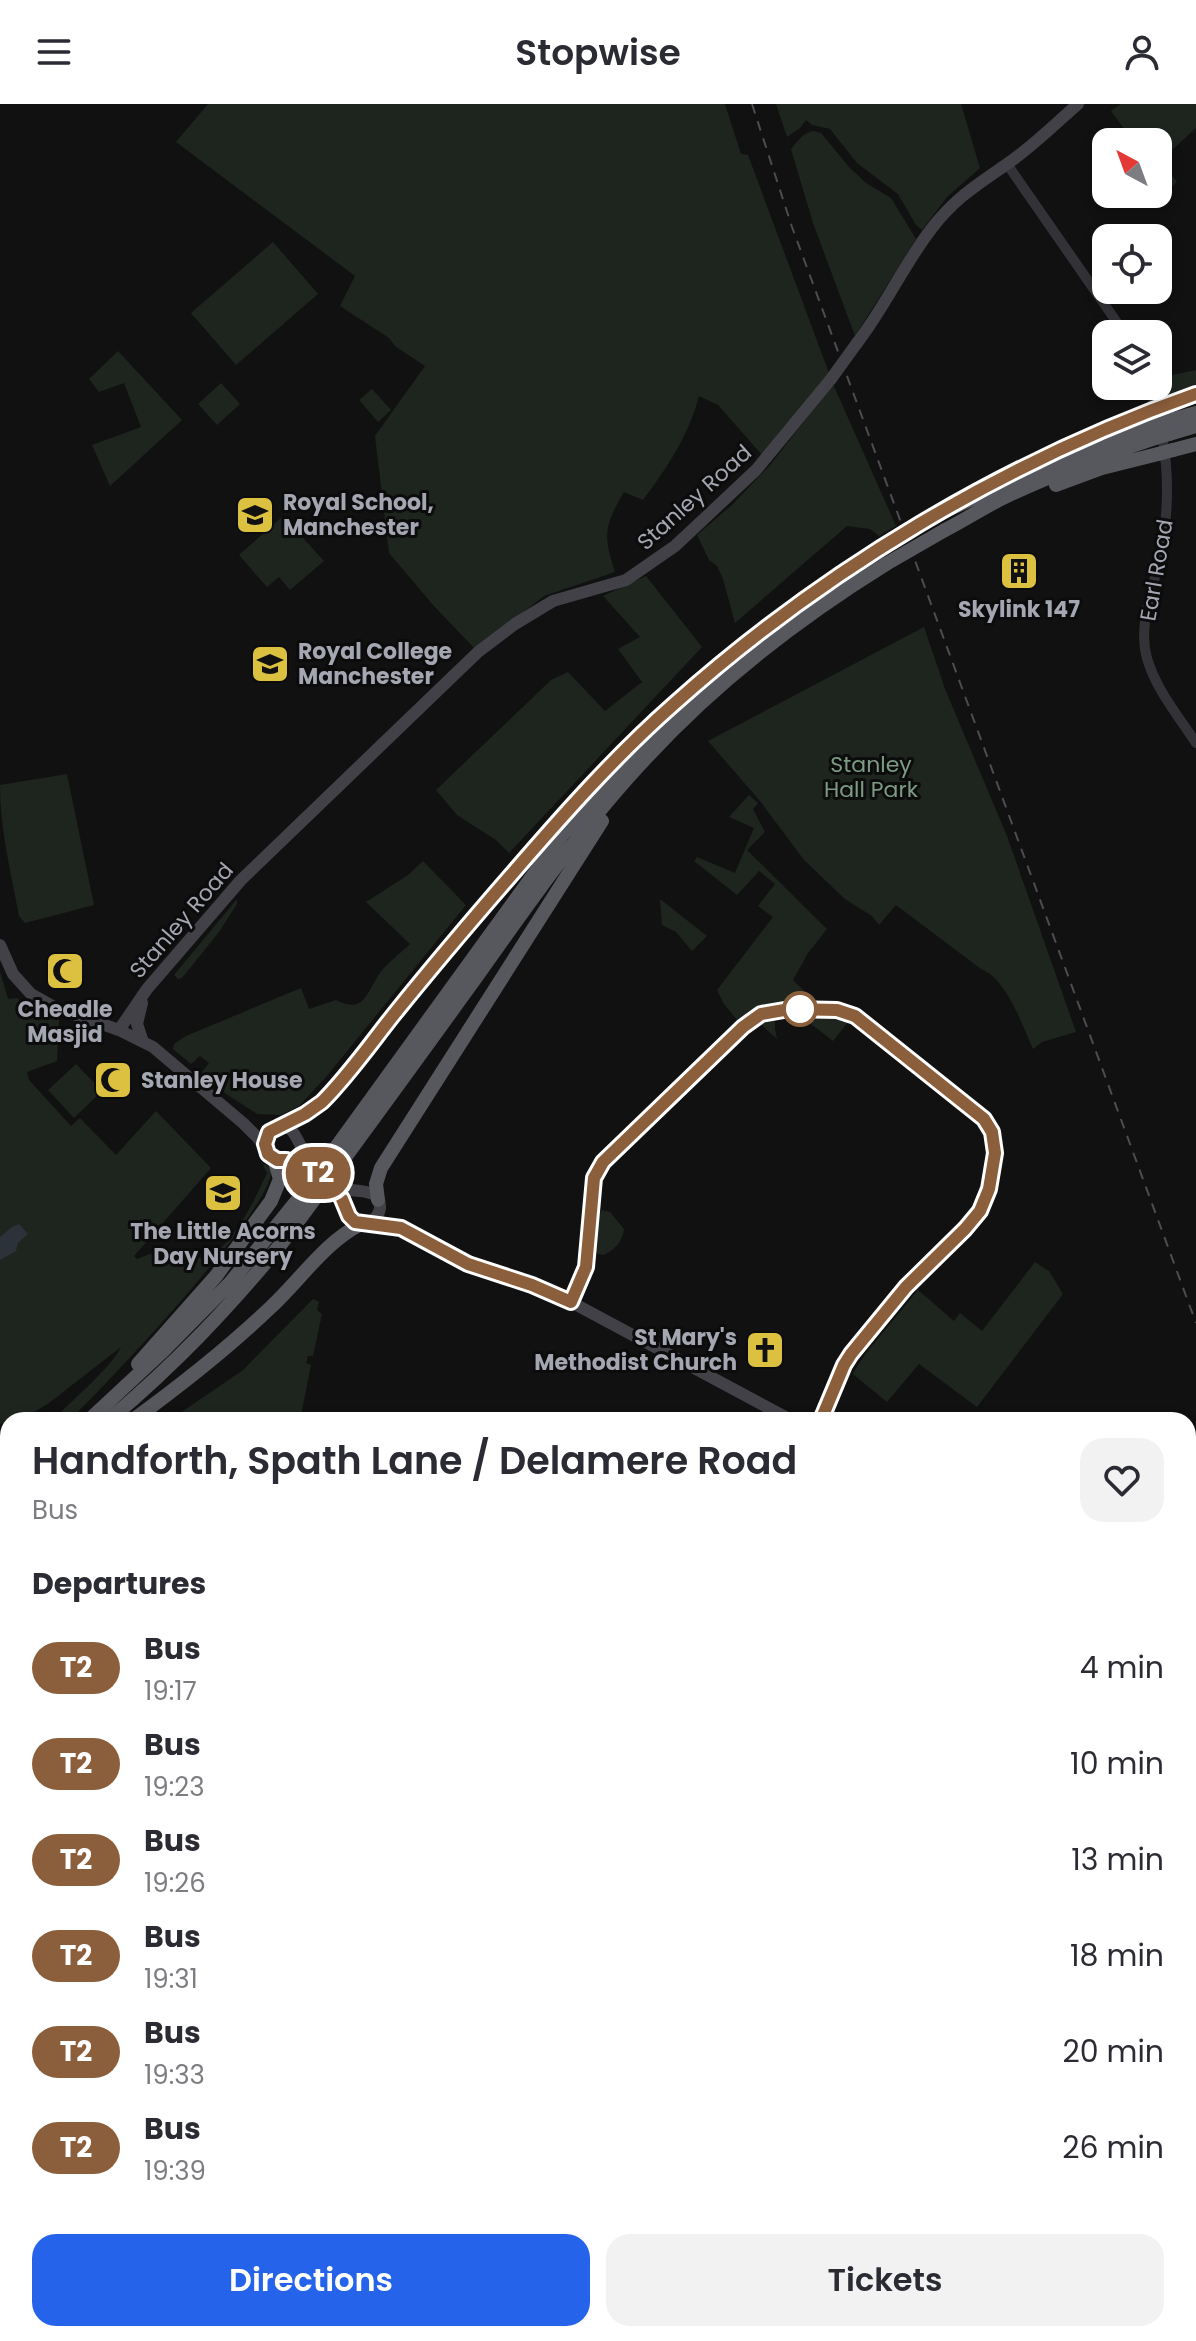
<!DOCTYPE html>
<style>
body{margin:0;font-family:Poppins,sans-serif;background:#f2f2f3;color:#2b2b33;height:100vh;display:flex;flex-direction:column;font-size:30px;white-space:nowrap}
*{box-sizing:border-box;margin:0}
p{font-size:26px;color:#7c7c81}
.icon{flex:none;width:44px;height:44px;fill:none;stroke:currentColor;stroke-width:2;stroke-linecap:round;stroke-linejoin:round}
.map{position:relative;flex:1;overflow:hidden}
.sheet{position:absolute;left:0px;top:1308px;width:1196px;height:930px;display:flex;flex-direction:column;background:#fff;border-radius:24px 24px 0 0;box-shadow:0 4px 12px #0003}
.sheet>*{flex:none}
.badge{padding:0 16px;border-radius:26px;font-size:28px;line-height:52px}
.needle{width:52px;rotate:319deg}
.controls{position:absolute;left:1092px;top:24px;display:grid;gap:16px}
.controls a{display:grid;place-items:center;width:80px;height:80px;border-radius:16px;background:#fff;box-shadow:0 4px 12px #0003;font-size:40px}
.map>.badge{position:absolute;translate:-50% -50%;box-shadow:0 0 0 4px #fff}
h2{padding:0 32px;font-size:30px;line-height:72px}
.round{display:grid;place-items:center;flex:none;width:84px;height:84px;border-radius:24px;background:#f2f2f3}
.overview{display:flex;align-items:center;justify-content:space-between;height:136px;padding:0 32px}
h1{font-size:38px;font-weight:600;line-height:60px}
.cta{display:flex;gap:16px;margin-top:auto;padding:16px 32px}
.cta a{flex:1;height:92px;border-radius:24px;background:#2563eb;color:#fff;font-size:32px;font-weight:600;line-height:92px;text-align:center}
.cta a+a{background:#f2f2f3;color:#2b2b33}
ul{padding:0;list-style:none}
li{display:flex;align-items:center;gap:24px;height:96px;padding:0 32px}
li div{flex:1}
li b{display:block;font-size:30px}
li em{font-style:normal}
li .badge{min-width:88px;font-weight:700;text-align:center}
header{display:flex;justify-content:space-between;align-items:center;height:104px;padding:0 32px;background:#fff;font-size:36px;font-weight:600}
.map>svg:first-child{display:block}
.green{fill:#1e251f}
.water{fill:#2c3239}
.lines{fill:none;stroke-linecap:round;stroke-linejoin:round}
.stream{stroke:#2c3239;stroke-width:2}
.tertiary{stroke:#333337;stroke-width:10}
.secondary{stroke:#414147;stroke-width:12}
.trunk{stroke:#57585e;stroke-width:14}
.rail{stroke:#4c4c52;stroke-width:2;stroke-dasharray:10 8;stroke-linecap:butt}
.secondary-bridge{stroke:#414147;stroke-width:12}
.trunk-bridge{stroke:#57585e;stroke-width:14}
.line-casing{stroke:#fff;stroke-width:18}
.line{stroke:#8b5e3c;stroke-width:12}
.stop-dot{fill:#fff;stroke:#8b5e3c;stroke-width:4}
.labels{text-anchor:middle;stroke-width:6;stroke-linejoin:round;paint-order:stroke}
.street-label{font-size:22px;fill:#a4a6b1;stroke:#0c0c0d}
.poi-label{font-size:22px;font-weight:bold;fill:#a4a6b1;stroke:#0c0c0d;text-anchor:start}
.park-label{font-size:22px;fill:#7d9b84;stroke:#0c0c0d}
</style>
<header><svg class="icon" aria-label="menu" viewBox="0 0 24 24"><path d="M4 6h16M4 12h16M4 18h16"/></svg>Stopwise<svg class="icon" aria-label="person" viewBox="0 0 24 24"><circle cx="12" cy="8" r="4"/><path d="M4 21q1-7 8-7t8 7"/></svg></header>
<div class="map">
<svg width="1196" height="2237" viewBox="0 0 1196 2237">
<rect width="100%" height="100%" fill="#111112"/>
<!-- green -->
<path class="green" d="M208 0H725L741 50 748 51 829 269 762 351 718 301 699 292C689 331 667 364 643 396L624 388C604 422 603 431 615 468L544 492 475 545 433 501 389 449 375 332 425 262 395 242 389 234 340 202 355 172 176 38Z
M776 0H961L980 64 947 93 922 126 916 121 898 90 857 59 830 25 812 21 806 16 800 24 787 33Z
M1121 0H1196V24L1160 57 1177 78 1148 103 1138 90H1158V38H1134L1111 7Z
M814 27 821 29 849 63 866 79 891 94 916 135 855 232 813 119 791 45C797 38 803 28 814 27Z
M273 138 318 190 236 261 191 209Z
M118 247 182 316 110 382 92 341 141 323 124 279 99 288 89 275Z
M1196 266V282L1161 294 1157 282 1158 274Z
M221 279 240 300 217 321 198 300Z
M833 280 896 422 879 432 870 425 847 422 735 519 723 475 717 462 709 456 697 431 733 400 771 360Z
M372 285 391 306 378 318 359 296Z
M283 412 324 457 290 486 279 473 267 483 239 451Z
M646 472 702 543 509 749 496 736 457 711 436 686 551 576 568 568 605 607 642 578 618 545 640 533 603 492Z
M924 523 945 585 1007 732 1076 928 1042 938 1033 945C1022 921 1007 875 981 865L896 801 879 821 872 812 845 795 804 756 760 697 708 637Z
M67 670 94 801 25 819 19 812C11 769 0 725 0 681Z
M749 691 758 699 753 705 765 728 747 746 827 825 808 849 793 876 824 907 838 908 853 912 833 937 802 913H775V925L777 935 748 909 737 916 724 900 717 886 773 813 758 802 775 780 759 767 737 791 694 757 697 753 735 769 754 724 729 713Z
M423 757 466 801 326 973 299 1002 281 1011 257 1010 220 986 201 969 209 959 200 952 191 960 173 945 174 940 186 932 301 884 309 905 336 896C363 910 366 891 378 872 385 860 400 850 410 840L366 798 408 771Z
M237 795V800L219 828 182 874 178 875 174 871Z
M660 795 707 832 692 847 676 828 662 821Z
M0 868 8 895 17 894 32 906 59 915 57 957 27 968 29 976 71 1022 80 1014 116 1051 156 1007 211 1064 134 1152 137 1155 155 1148 209 1155C237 1132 253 1100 267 1069L263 1061 266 1060 271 1067C273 1105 104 1283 70 1316H53C71 1297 111 1264 121 1243L49 1299 34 1308 0 1320Z
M76 960 102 987 74 1014 48 986Z
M602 1106 610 1108 624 1125C623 1137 614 1146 604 1151L598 1150 594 1145 598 1111Z
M1035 1158 1049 1167 1063 1190 977 1303 919 1260 887 1298 854 1271 853 1269 866 1249 918 1186 954 1217 960 1209 982 1227Z
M313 1195 319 1198 317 1206 322 1210 313 1252H308L306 1259 311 1261 300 1316H170L243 1266Z
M8 1514V1561L5 1564 8 1566V2126L0 2128V1536Z
M64 2230H295L292 2237H51Z
M616 2230H741L747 2237H614Z
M837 2230H1042L1035 2237H820Z"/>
<!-- water -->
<path class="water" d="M19 1120 28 1130 18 1139 16 1147 0 1156V1133L12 1123Z"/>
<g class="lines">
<!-- stream -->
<path class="stream" d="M639 2237 642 2230"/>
<!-- tertiary -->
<path class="tertiary" d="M1007 60 1125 230
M1149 282C1169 339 1172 399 1159 457 1152 488 1138 523 1147 554 1155 584 1179 613 1196 639"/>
<!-- secondary -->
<path class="secondary" d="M857 239C885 203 904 160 932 124 955 94 977 81 1007 60 1032 43 1055 20 1078 0
M0 841 13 870 31 890 54 903 119 926 153 943 243 1019 258 1034 271 1053 277 1056 294 1058 312 1065
M142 899 137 920 143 938
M119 926 147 885 241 776 478 548 515 520 553 497 626 476 675 442 756 366 831 275
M265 1045C264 1031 276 1015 291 1026 297 1031 307 1056 310 1063
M332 1080 342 1095 349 1112 355 1118 401 1124 468 1160 532 1181 571 1198 791 1316
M332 1080C338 1082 345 1084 351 1086 363 1088 381 1086 380 1104 379 1112 374 1115 368 1119
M1188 1682 1196 1692"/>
<!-- trunk -->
<path class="trunk" d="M1163 302 1196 290
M1167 317 1196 309
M1169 330 1196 322
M1063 344 1149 307
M1173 346 1196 340
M1056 381 1102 364 1158 350
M939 410 1055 357 1152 321
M945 426C965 416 984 403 1005 393 1053 370 1104 351 1155 334
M279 1023 311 1006 327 993 512 769 586 689
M378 1096 376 1080 381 1064 602 717
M138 1260 216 1172 271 1097 280 1075 274 1055
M89 1316 161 1249 230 1179 300 1093 563 730 613 671 662 618 738 546 816 486 880 444
M109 1316C175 1260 227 1206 281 1140 347 1052 411 963 475 875 529 799 582 722 646 654 716 578 799 514 886 460
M133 1316C181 1281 228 1244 271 1203 301 1175 325 1138 361 1120
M0 1389 8 1382
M0 1406 8 1399"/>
<!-- rail -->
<path class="rail" d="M752 0 792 123 833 234 1196 1219"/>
<!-- secondary-bridge -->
<path class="secondary-bridge" d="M831 275 857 239
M312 1065 332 1080"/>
<!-- trunk-bridge -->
<path class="trunk-bridge" d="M1149 307 1163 302
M1152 321 1167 317
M1155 334 1169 330
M1158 350 1173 346
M880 444 939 410
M886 460 945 426"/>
</g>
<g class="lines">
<!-- line casing -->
<g class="line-casing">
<path id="line" d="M821 1316 844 1261 851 1250 906 1183 965 1125 980 1107 989 1085 995 1049 992 1028 984 1015 855 912 837 906 790 905 761 910 743 923 603 1058 594 1074 586 1163 571 1198 532 1181 468 1160 401 1124 355 1118 349 1112 342 1095 332 1080 310 1063 286 1056H277L268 1050 265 1040 269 1028 305 1010 322 998C349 971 371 939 395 909 433 862 472 816 512 770 563 711 616 651 674 600 825 465 1006 357 1196 290"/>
</g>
<!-- line -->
<use href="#line" class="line"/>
</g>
<!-- icons -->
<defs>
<g id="school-square" transform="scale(2)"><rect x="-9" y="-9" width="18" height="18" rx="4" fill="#dcc140" stroke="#0c0c0d"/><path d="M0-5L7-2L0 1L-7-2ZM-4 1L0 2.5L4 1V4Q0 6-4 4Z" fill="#111"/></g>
<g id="building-square" transform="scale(2)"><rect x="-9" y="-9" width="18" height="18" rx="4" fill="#dcc140" stroke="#0c0c0d"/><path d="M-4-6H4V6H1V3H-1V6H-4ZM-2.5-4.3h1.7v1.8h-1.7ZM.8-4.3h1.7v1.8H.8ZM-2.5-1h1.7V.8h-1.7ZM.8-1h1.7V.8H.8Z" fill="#111"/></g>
<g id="university-square" transform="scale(2)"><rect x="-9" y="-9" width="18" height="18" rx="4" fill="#dcc140" stroke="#0c0c0d"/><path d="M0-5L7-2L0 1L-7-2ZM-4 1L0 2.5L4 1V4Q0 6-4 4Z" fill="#111"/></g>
<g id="mosque-square" transform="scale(2)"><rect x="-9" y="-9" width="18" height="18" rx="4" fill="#dcc140" stroke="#0c0c0d"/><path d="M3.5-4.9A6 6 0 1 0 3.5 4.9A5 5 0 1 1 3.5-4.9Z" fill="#111"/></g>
<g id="church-square" transform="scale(2)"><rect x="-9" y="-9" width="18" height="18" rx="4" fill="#dcc140" stroke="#0c0c0d"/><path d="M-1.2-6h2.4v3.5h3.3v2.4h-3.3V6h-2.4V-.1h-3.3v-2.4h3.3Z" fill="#111"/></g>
</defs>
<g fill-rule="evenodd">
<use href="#school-square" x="255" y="411"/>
<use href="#building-square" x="1019" y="467"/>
<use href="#university-square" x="270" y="560"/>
<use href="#mosque-square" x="65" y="867"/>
<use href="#mosque-square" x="113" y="976"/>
<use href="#school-square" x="223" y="1089"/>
<use href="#church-square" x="765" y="1246"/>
</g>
<!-- markers -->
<circle class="stop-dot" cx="800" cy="905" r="16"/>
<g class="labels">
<!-- street labels -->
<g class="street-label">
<text transform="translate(694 393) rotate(-42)" y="8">Stanley Road</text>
<text transform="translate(1156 466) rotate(-80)" y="8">Earl Road</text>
<text transform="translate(181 816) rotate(-49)" y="8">Stanley Road</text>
</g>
<!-- poi labels -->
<g class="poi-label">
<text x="283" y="406">Royal School,<tspan x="283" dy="25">Manchester</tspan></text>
<text x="1019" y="513" text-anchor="middle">Skylink 147</text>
<text x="298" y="555">Royal College<tspan x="298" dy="25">Manchester</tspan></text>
<text x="65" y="913" text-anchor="middle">Cheadle<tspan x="65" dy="25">Masjid</tspan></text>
<text x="141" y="984">Stanley House</text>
<text x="223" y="1135" text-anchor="middle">The Little Acorns<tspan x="223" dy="25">Day Nursery</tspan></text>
<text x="737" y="1241" text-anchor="end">St Mary's<tspan x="737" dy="25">Methodist Church</tspan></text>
</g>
<!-- park labels -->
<g class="park-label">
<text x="871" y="668">Stanley<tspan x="871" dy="25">Hall Park</tspan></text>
</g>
</g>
</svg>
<div class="controls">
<a><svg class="needle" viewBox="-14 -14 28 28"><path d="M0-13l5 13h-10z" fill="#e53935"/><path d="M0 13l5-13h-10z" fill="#7c7c81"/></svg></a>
<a><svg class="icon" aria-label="locate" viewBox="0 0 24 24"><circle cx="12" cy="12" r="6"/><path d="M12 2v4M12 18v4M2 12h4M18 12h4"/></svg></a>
<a><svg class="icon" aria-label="layers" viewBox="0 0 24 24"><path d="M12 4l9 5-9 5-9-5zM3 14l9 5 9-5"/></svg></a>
</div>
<b class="badge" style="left:318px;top:1069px;background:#8b5e3c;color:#fff">T2</b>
<section class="sheet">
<div class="overview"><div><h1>Handforth, Spath Lane / Delamere Road</h1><p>Bus</p></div><a class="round"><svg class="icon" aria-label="heart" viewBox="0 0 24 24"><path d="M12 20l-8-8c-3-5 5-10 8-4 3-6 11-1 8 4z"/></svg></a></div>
<h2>Departures</h2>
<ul>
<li><span class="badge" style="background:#8b5e3c;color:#fff">T2</span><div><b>Bus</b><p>19:17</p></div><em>4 min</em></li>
<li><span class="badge" style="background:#8b5e3c;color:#fff">T2</span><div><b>Bus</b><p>19:23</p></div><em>10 min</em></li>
<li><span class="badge" style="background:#8b5e3c;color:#fff">T2</span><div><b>Bus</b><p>19:26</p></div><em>13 min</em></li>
<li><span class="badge" style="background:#8b5e3c;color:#fff">T2</span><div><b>Bus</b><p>19:31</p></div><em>18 min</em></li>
<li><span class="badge" style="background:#8b5e3c;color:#fff">T2</span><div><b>Bus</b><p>19:33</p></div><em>20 min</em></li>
<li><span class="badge" style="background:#8b5e3c;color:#fff">T2</span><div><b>Bus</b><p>19:39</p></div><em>26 min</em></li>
</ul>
<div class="cta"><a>Directions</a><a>Tickets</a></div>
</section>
</div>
